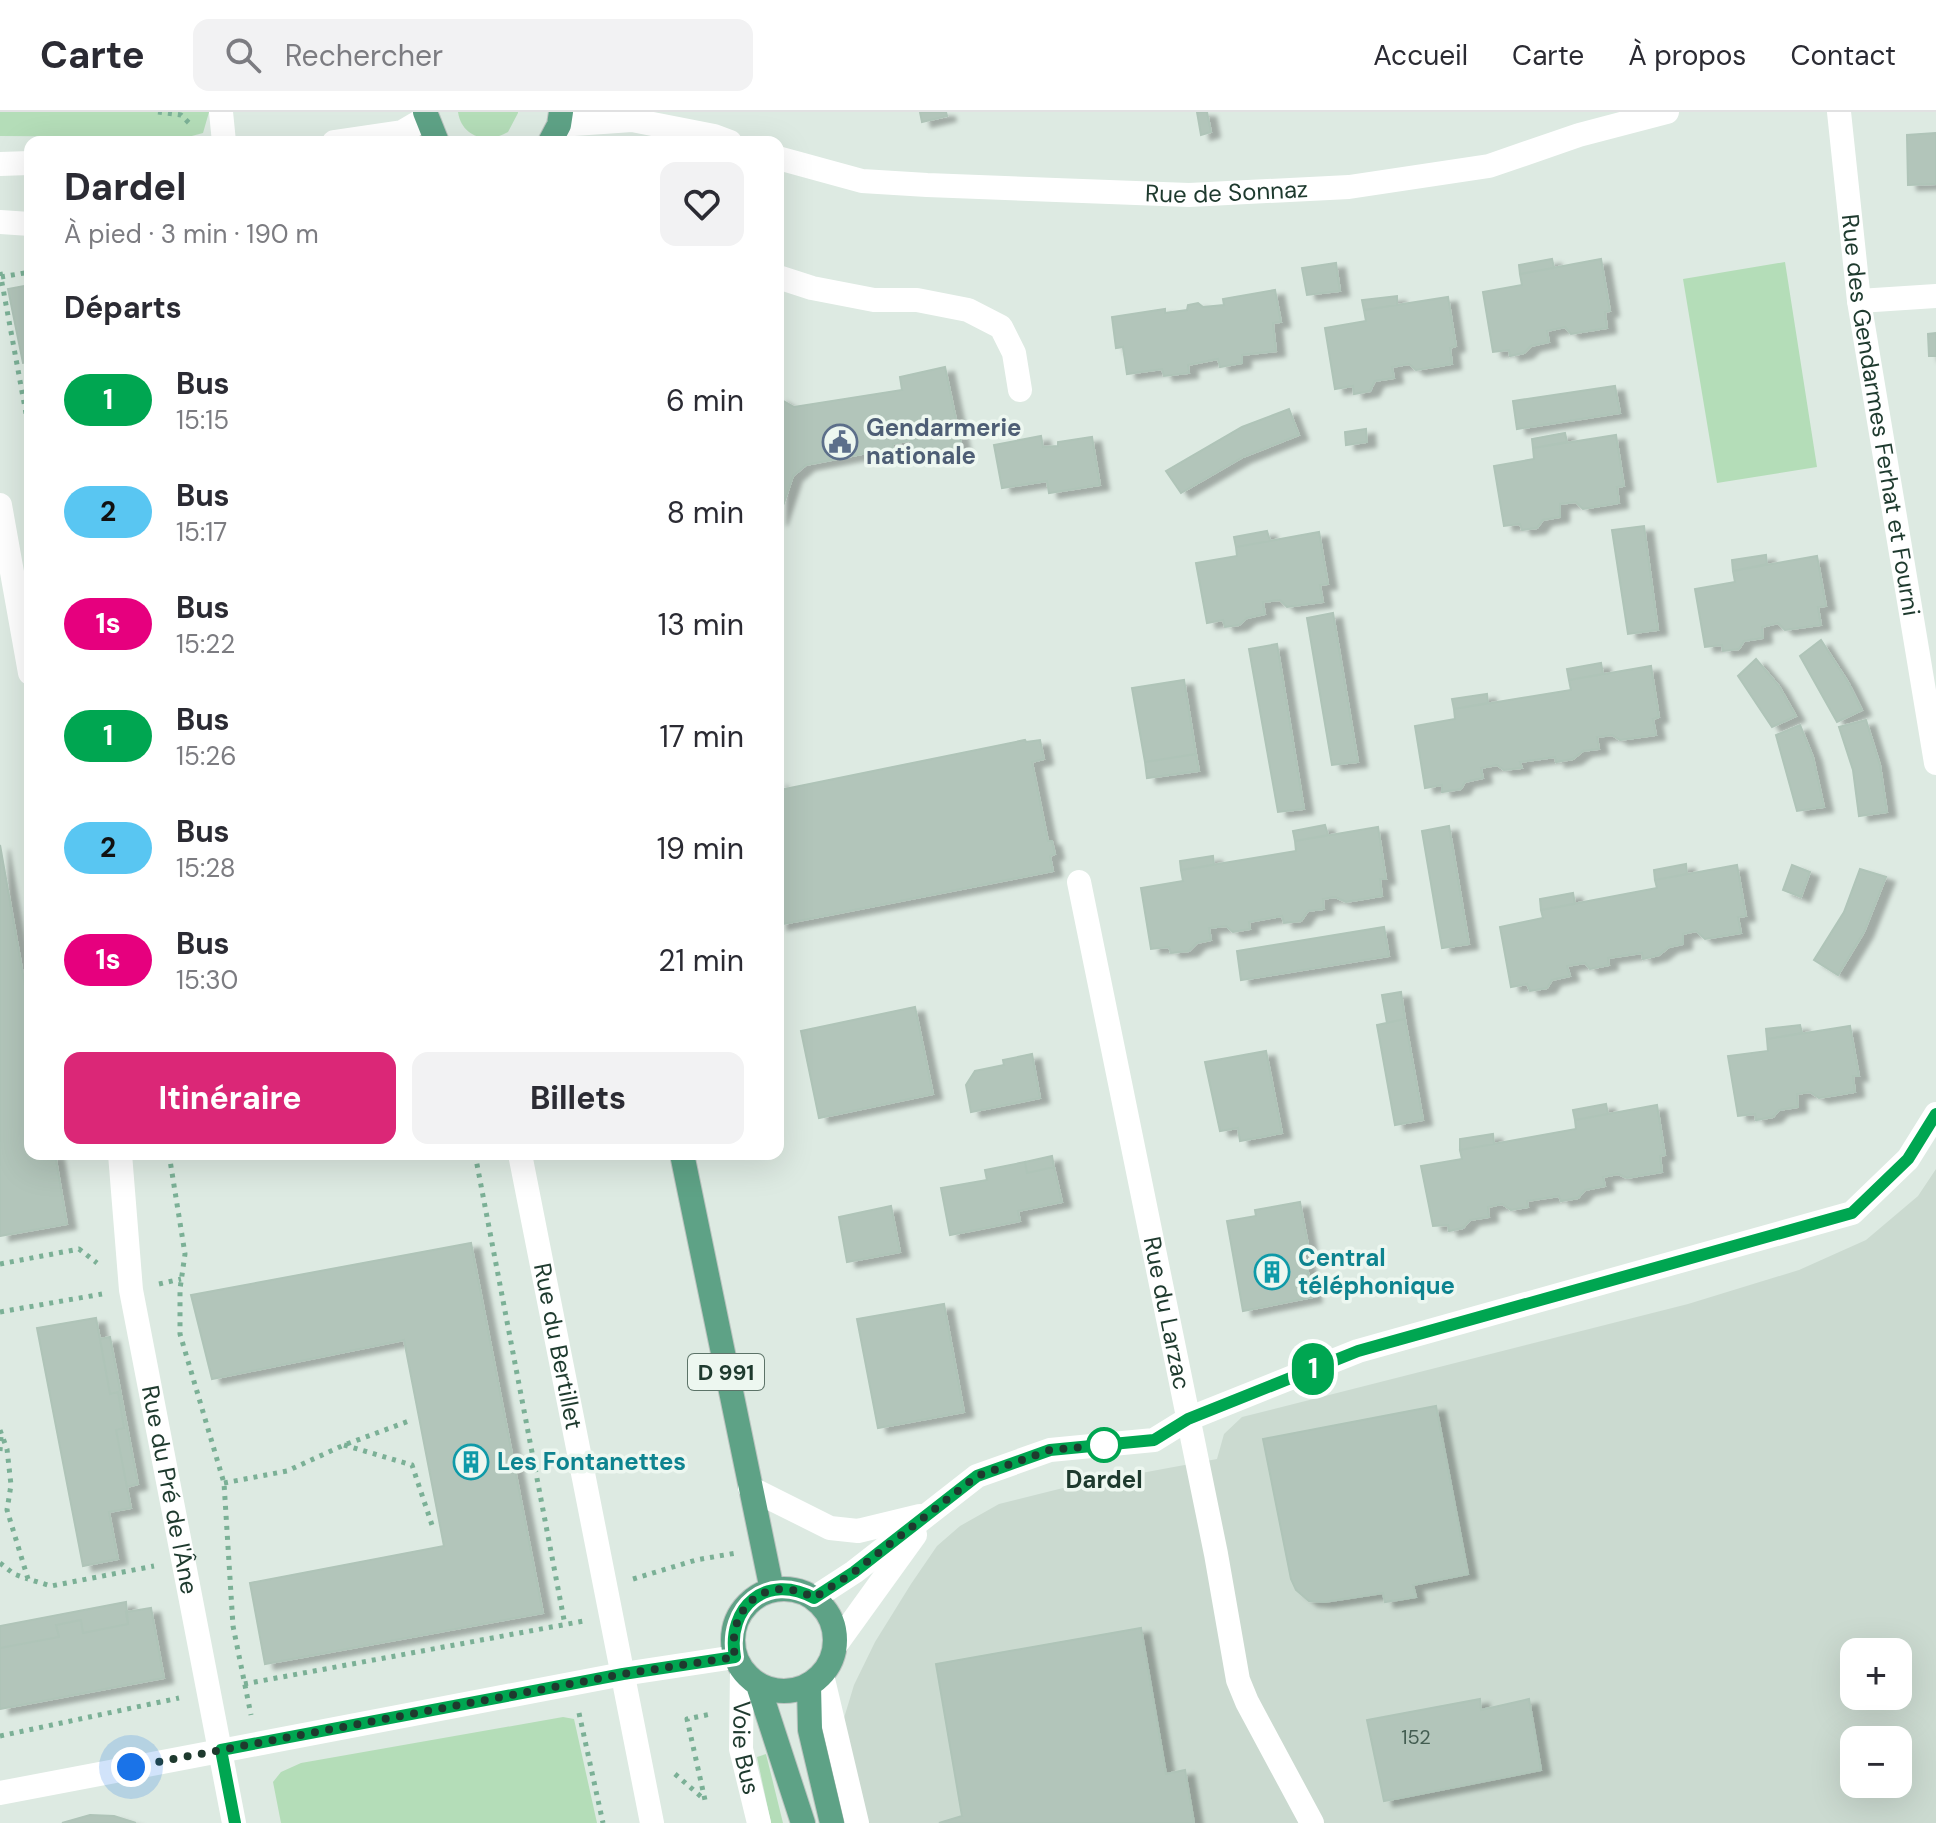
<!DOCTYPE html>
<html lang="fr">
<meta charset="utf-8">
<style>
body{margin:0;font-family:"DM Sans",sans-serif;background:#f2f2f3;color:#2b2b33;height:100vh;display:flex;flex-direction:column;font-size:30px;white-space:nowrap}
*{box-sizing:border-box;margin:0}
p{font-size:26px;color:#7c7c81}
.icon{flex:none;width:44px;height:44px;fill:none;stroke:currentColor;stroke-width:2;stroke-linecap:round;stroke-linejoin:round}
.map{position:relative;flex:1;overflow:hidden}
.drawer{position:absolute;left:24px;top:24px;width:760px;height:1024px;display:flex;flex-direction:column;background:#fff;border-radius:16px;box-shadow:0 8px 32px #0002}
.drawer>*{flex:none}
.badge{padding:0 16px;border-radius:26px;font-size:28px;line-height:52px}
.buttons{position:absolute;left:1840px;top:1526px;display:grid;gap:16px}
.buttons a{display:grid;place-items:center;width:72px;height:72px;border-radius:16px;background:#fff;box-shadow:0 8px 32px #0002;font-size:40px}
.you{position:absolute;width:40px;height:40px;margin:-20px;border:6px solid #fff;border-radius:50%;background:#1a73e8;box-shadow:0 0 0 12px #1a73e833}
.map>.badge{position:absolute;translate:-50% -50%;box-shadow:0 0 0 4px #fff}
h2{padding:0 40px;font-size:30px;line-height:72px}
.round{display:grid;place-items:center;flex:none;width:84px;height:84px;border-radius:16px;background:#f2f2f3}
.head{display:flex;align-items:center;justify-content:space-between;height:136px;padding:0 40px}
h1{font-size:38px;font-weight:700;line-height:60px}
.action{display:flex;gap:16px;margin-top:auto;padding:16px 40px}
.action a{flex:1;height:92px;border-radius:16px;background:#db2777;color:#fff;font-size:32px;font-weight:700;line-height:92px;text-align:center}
.action a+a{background:#f2f2f3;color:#2b2b33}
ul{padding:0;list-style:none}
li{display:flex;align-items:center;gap:24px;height:112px;padding:0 40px}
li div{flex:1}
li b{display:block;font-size:30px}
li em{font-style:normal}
li .badge{min-width:88px;font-weight:700;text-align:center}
header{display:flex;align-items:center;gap:48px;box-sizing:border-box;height:112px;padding:0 40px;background:#fff;border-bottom:2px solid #e1e1e2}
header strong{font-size:38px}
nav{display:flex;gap:44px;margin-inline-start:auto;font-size:28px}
.search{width:560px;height:72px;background:#f2f2f3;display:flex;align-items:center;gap:20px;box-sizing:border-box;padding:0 28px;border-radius:16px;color:#7c7c81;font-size:30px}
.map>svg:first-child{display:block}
.built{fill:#cbdad0;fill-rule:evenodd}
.green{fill:#b4ddb8}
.building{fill:#b2c5ba;stroke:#afc4b8;stroke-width:2;filter:url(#shadow)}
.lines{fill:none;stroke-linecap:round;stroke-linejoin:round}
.major-casing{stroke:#bcc4c0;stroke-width:26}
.path{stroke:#7bb096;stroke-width:5;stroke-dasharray:4 6;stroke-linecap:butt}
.minor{stroke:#fff;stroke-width:24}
.major{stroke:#5ea286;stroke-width:24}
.line-casing{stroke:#fff;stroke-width:18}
.line{stroke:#00a651;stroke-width:12}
.walk{stroke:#1e3a2e;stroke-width:8;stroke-dasharray:0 14.4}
.stop-dot{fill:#fff;stroke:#00a651;stroke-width:4}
.labels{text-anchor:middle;stroke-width:7;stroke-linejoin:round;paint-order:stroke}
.number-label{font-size:20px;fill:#435d51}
.shield{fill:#edf7f0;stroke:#5c7368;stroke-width:2}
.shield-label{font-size:22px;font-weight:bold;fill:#1e3a2e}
.street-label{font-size:24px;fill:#1e3a2e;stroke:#edf7f0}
.service-label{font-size:24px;font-weight:bold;fill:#4e5e75;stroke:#edf7f0;text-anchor:start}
.culture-label{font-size:24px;font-weight:bold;fill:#0d838f;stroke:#edf7f0;text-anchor:start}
.stop-label{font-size:24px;font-weight:bold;fill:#1e3a2e;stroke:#edf7f0}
</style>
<header>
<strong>Carte</strong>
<div class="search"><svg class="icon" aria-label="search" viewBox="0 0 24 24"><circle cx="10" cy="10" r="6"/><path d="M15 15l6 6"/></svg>Rechercher</div>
<nav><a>Accueil</a><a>Carte</a><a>À propos</a><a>Contact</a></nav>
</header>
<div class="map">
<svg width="1936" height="1711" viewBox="0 0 1936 1711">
<defs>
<filter id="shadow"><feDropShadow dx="9" dy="5" stdDeviation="2" flood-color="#0004"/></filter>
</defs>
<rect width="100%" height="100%" fill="#ddeae2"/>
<!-- built -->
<path class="built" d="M1936 1057V1711H866L844 1606 854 1573 875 1530 911 1472 937 1434 960 1414 999 1392 1071 1374 1217 1347 1224 1322 1242 1305 1688 1192 1799 1158 1866 1128 1918 1084ZM1854 1540H1898V1584H1854ZM1854 1628H1898V1672H1854Z"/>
<!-- green -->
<path class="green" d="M0 0H209L203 21 188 25 0 24Z
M458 0H518V1L508 20C488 32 462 26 458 0Z
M1785 150 1817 355 1717 371 1683 167Z
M563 1605 574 1607 597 1711H281L273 1670 281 1660 301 1651Z
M766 1642 783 1711H771L757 1645Z"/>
<!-- building -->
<path class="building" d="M920 0H946L947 4 922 10Z
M1197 0H1207L1211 20 1201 23Z
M1936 21V72L1908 73 1907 23Z
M1552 147 1554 156 1520 162 1519 153Z
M1601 147 1610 199 1605 200 1607 216 1571 222 1565 215 1547 219 1549 230 1531 234 1524 241 1510 244 1509 238 1493 240 1483 180 1522 173 1520 162Z
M1336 151 1340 179 1307 183 1302 156Z
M30 173V250L23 251 8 177Z
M1275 178 1281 210 1273 211 1276 239 1242 243V251L1220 255 1218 247 1188 253 1189 261 1164 264 1162 257 1127 262 1123 235 1116 236 1112 205 1165 197V201L1187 198 1188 193 1198 191 1203 195 1224 193 1223 187Z
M1397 184V193L1364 198 1362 188Z
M1448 185 1456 234 1450 236 1452 252 1416 258 1409 252 1392 255 1394 266 1375 269 1370 279 1354 282 1353 274 1335 277 1325 216 1366 209 1364 198Z
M1936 221V244H1929L1928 222Z
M945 255 962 336 915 345 911 328 893 332V336L806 353 793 364 778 409V286L794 295 902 278 900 265Z
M1615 274 1620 301 1517 317 1513 289Z
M1289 297 1299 323 1243 345 1181 381 1166 359 1242 315Z
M1366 317 1367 330 1346 333 1345 320Z
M1565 321 1567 330 1533 336 1532 327Z
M1616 323 1624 374 1617 375 1619 391 1583 397 1576 390 1560 392V405L1543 408 1537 416 1522 418 1520 412 1504 414 1494 354 1534 347 1533 336Z
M1041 324 1043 335 1058 334V330L1092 325 1100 373 1049 381 1047 369 1002 376 994 333Z
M1644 414 1658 518 1628 522 1612 418Z
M1267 419 1270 429 1236 435 1234 425Z
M1319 420 1328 472 1320 473 1323 490 1287 495 1280 488 1263 490 1265 502 1247 506 1239 513 1225 515 1223 508 1207 511 1196 451 1237 444 1236 435Z
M1766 443 1767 452 1733 459 1732 448Z
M1817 444 1826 494 1818 495 1821 513 1785 518 1778 511 1762 515 1763 526 1744 529 1739 537 1723 539 1722 533 1705 535 1695 477 1735 470 1733 459Z
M1333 501 1358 650 1332 653 1307 506Z
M1821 528 1848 570 1862 598 1837 610 1800 544Z
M1277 532 1304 697 1278 700 1249 537Z
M1756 547 1779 574 1796 604 1772 615 1738 564Z
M1601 551 1603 562 1569 568 1567 557Z
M1651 554 1659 605 1653 607 1656 623 1620 628 1612 623 1597 625 1599 637 1583 639 1573 647 1556 650 1555 645 1520 650 1522 656 1504 658 1497 653 1481 656 1483 666 1465 670 1461 677 1442 680V673L1425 676 1415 614 1455 607 1454 597 1571 578 1569 568Z
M1184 568 1196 642 1145 650 1132 576Z
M1487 582 1488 591 1454 597 1452 587Z
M1866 608 1880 653 1887 700 1859 704 1853 658 1839 615Z
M1800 613 1813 645 1824 695 1797 699 1776 623Z
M1025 628 1026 630 1040 628 1044 647 1032 650 1048 729H1052L1055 742 1050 744 1053 759 778 813V668L780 678Z
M1196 642 1199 659 1147 666 1145 650Z
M1325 713 1328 723 1295 729 1293 719Z
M1449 714 1469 832 1442 836 1422 719Z
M1378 715 1386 767H1380L1382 784 1346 790 1335 785 1323 787 1324 797 1308 799 1301 809 1284 811 1282 804 1249 810 1250 817 1233 820 1226 814 1209 816 1211 828 1197 831 1189 839 1171 841 1169 835 1151 837 1141 776 1183 769 1181 758 1296 739 1295 729Z
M0 733 30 902V1042H55L67 1112 0 1124Z
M1213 744 1214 753 1181 758 1180 749Z
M1686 752 1687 762 1655 768 1654 758Z
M1737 753 1746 804 1738 805 1741 821 1705 827 1696 819 1683 822V832L1669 835 1659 843 1643 847 1642 841 1608 846 1609 853 1590 857 1585 851 1567 854 1570 864 1552 868 1547 876 1530 879 1527 872 1511 875 1500 815 1543 806 1541 798 1657 776 1655 768Z
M1792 753 1810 760 1801 785 1783 778Z
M1860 757 1886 765 1864 820 1838 863 1814 848 1844 800Z
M1573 781 1575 792 1541 798 1540 787Z
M1384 815 1389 844 1241 868 1237 839Z
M1401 880 1405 907 1387 911 1382 883Z
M915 895 933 982 819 1006 801 919Z
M1405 907 1423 1008 1395 1013 1377 913Z
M1800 913 1802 921 1767 927 1766 917Z
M1850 914 1859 964H1853L1855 980 1819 986 1810 980 1797 982 1798 995 1779 998 1773 1005 1756 1008 1755 1002 1738 1004 1728 944 1768 939 1767 927Z
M1266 939 1282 1021 1240 1029 1238 1016 1220 1019 1205 950Z
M1032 942 1040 986 971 1000 966 973 975 959 1004 953 1003 948Z
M1606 992 1608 1002 1575 1008 1573 998Z
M1657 993 1665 1043 1660 1044 1662 1060 1627 1066 1618 1062 1603 1065 1605 1074 1585 1078 1578 1086 1561 1089 1559 1084 1527 1089 1528 1095 1511 1098 1502 1092 1488 1095 1489 1105 1470 1108 1463 1116 1449 1119 1448 1113 1433 1114 1421 1054 1462 1047 1460 1038 1576 1017 1575 1008Z
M1493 1022 1494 1032 1460 1038V1027Z
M1052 1044 1054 1055 1027 1061 1025 1050Z
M1025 1050 1027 1061 1054 1055 1062 1090 1018 1099 1020 1109 950 1123 941 1076 987 1068 985 1058Z
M1300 1090 1308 1133 1303 1135 1313 1185 1243 1199 1227 1109 1256 1104 1255 1098Z
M891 1094 900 1140 847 1150 839 1105Z
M471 1131 543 1501 265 1552 250 1471 444 1434 404 1228 212 1267 191 1183Z
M944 1192 964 1300 878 1316 857 1207Z
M96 1206 110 1282 118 1280 124 1316 116 1318 131 1396 109 1400 118 1447 83 1454 37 1216Z
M110 1225 138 1372 127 1375 116 1318 124 1316 118 1280 110 1282 100 1227Z
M1436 1294 1468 1462 1413 1473 1416 1485 1385 1490 1383 1481 1324 1490 1309 1489 1296 1478 1291 1467 1263 1327Z
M126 1490 128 1512 83 1521 81 1508 56 1513 59 1525 0 1536V1514Z
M151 1496 164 1566 0 1597V1536L59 1525 56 1513 81 1508 83 1521 128 1512 126 1500Z
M1141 1516 1166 1662 1185 1658 1194 1711H939L962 1704 936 1552Z
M1480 1587 1481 1598 1529 1587 1541 1658 1384 1689 1367 1608Z
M90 1703 114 1704 136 1711H62Z"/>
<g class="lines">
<!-- major casing -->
<g class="major-casing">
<path id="major" d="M425 0 437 30
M550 30 559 13 561 0
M682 1042 772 1478
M733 1528a51 51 0 1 1 102 0a51 51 0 1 1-102 0Z
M758 1573 803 1711
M809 1573 810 1618 832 1711"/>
</g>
<!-- path -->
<path class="path" d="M158 0 181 3 192 14
M0 160 30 323
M1 165 30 160
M169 1042 185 1142 180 1177V1222L224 1371 233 1514 251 1603
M475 1042 565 1513
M0 1152 79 1137 97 1151
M159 1172 181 1167
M0 1200 102 1182
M0 1318 7 1337 11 1373 7 1398 28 1467 51 1474 154 1454
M344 1333 412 1353 433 1416
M0 1339 1 1325
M224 1371 287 1359 344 1333 409 1309
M0 1451 14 1462 28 1467
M633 1467 696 1448 736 1441
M244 1572 584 1509
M579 1601 603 1711
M0 1624 179 1586
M675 1662 705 1688 687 1607 711 1602"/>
<!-- minor -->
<g class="minor">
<path d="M221 0 224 30"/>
<path id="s1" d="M1839 0 1859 189 1936 651"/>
<path d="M559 13 632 8 714 24 730 30"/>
<path d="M334 30 402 20 426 6"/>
<path id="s2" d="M778 46 862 69 927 73 1189 83 1349 75 1489 54 1579 23 1667 0"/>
<path d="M0 52 30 51"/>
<path d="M0 110 30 112"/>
<path d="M778 165 812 176 874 188H917L968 198 1001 215 1014 241 1020 278"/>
<path d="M1859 189 1936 184"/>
<path d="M0 393 30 561"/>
<path id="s3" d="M1079 770 1216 1442 1238 1568 1247 1590 1312 1711"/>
<path id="s4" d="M120 1042 131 1178 234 1711"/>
<path id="s5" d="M520 1042 652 1711"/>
<path d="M750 1376 830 1416 858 1419 920 1404"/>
<path d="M814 1486 854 1460 977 1364 1050 1338 1154 1328 1188 1307 1358 1239 1852 1101 1908 1047 1936 1002"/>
<path d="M835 1534 915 1423"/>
<path id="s6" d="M742 1558 741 1637 759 1711"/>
<path d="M822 1563 857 1711"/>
<path d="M0 1681 623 1562 735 1545"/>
</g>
<!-- major -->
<use href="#major" class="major"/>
</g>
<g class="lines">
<!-- line casing -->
<g class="line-casing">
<path id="line" d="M235 1711 221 1638 623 1562 735 1545C726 1495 767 1460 814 1486L854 1460 977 1364 1050 1338 1154 1328 1188 1307 1358 1239 1852 1101 1908 1047 1936 1002"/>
</g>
<!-- line -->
<use href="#line" class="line"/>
<!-- walk -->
<path class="walk" d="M131 1655 623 1562 735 1545C726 1495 767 1460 814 1486L854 1460 977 1364 1050 1338 1104 1333"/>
</g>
<!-- icons -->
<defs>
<g id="civic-ring" transform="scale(1.8)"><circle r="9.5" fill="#edf7f0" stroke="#5c6f8a" stroke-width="1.5"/><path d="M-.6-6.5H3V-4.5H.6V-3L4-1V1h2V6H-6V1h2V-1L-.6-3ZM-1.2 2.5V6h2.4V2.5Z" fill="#5c6f8a"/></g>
<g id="building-ring" transform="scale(1.8)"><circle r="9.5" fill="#edf7f0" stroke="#0f9aa8" stroke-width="1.5"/><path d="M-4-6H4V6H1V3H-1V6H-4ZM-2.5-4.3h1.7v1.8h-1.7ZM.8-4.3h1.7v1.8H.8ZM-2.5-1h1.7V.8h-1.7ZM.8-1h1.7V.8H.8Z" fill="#0f9aa8"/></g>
</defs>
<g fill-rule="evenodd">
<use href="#civic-ring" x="840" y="330"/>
<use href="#building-ring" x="1272" y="1160"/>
<use href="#building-ring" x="471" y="1350"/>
</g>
<!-- markers -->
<circle class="stop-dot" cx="1104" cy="1333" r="16"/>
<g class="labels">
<!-- number labels -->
<g class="number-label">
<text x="1416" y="1632">152</text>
</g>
<!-- shield labels -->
<rect class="shield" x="688" y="1242" width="76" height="36" rx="6"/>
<g class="shield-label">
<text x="726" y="1268">D 991</text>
</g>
<!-- street labels -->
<g class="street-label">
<text dy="8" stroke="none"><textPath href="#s2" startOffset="452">Rue de Sonnaz</textPath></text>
<text dy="8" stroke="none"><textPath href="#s1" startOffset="306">Rue des Gendarmes Ferhat et Fourni</textPath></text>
<text dy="8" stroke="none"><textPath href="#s3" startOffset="440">Rue du Larzac</textPath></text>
<text dy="8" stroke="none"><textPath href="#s5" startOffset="196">Rue du Bertillet</textPath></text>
<text dy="8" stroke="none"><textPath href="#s4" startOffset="340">Rue du Pré de l'Âne</textPath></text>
<text dy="8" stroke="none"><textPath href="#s6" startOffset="78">Voie Bus</textPath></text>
</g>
<!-- service labels -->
<g class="service-label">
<text x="866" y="324">Gendarmerie<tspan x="866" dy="28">nationale</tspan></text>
</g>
<!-- culture labels -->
<g class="culture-label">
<text x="1298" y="1154">Central<tspan x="1298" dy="28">téléphonique</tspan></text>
<text x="497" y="1358">Les Fontanettes</text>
</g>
<!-- stop labels -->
<g class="stop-label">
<text x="1104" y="1376">Dardel</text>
</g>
</g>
</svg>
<div class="buttons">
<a>+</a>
<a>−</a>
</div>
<div class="you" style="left:131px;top:1655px"></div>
<b class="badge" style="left:1313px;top:1257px;background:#00a651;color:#fff">1</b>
<section class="drawer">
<div class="head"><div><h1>Dardel</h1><p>À pied · 3 min · 190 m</p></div><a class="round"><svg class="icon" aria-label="heart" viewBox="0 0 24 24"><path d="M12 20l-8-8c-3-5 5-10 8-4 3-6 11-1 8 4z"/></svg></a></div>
<h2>Départs</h2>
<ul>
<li><span class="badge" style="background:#00a651;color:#fff">1</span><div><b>Bus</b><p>15:15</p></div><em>6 min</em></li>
<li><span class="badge" style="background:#59c6f2;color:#111">2</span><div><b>Bus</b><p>15:17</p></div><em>8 min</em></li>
<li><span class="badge" style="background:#e6007e;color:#fff">1s</span><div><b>Bus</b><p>15:22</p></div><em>13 min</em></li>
<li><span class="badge" style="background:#00a651;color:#fff">1</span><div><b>Bus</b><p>15:26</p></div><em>17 min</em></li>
<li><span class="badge" style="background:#59c6f2;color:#111">2</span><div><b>Bus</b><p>15:28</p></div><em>19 min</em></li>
<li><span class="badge" style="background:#e6007e;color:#fff">1s</span><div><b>Bus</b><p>15:30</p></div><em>21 min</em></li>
</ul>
<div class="action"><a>Itinéraire</a><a>Billets</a></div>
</section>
</div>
